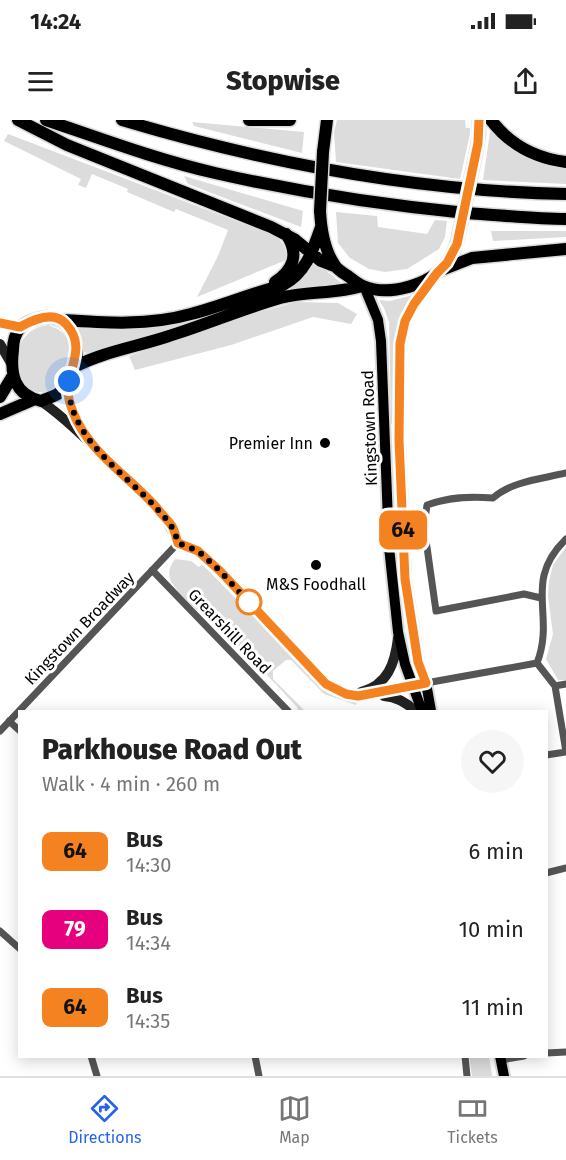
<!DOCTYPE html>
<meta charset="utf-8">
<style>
body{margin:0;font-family:"Fira Sans",sans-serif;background:#f6f6f6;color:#222;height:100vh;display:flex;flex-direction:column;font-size:22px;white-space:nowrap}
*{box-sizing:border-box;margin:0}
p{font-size:20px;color:#767676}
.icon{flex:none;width:33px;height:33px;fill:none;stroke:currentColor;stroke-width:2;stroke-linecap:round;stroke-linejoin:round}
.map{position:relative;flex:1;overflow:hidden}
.details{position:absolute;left:18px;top:590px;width:530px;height:348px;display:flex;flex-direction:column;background:#fff;border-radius:0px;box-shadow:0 3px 15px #0003}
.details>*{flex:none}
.badge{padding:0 12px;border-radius:9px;font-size:21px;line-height:39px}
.you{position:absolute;width:30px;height:30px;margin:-15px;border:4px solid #fff;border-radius:50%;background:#1a73e8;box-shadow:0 0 0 9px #1a73e833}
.map>.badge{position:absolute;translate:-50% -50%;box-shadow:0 0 0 3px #fff}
.round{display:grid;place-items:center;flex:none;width:63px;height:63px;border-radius:32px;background:#f6f6f6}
.headline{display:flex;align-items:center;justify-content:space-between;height:102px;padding:0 24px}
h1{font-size:28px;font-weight:800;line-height:45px}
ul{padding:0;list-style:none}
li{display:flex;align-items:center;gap:18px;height:78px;padding:0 24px}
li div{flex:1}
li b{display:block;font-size:22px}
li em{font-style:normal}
li .badge{min-width:66px;font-weight:700;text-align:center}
.status{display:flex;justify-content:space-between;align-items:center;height:42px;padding:0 30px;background:#fff;direction:ltr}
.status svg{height:16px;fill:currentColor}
header{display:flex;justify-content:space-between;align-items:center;height:78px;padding:0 24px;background:#fff;font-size:27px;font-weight:800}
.tabs{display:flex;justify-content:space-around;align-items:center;height:84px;border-top:2px solid #e0e0e0;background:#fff;font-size:16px;color:#767676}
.tabs a{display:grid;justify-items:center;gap:3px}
.tabs .on{color:#2563eb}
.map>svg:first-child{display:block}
.green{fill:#dcdcdc}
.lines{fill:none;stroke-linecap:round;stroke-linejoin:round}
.primary-casing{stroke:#dbdbdb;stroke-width:14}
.highway-casing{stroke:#dbdbdb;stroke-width:15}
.street{stroke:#555;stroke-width:7}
.secondary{stroke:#222;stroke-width:10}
.primary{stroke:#000;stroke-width:10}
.highway{stroke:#000;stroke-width:12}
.highway-bridge-casing{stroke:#dbdbdb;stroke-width:15;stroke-linecap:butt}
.highway-bridge{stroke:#000;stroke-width:12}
.line-casing{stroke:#fff;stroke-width:14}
.line{stroke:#f58220;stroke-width:9}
.walk{stroke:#000;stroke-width:6;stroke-dasharray:0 10.8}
.poi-dot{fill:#000;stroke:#fff;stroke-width:2}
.stop-dot{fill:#fff;stroke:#f58220;stroke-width:3}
.labels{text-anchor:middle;stroke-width:6;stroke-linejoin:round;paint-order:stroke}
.street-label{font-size:16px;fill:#000;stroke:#fff}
.poi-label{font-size:16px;fill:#000;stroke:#fff;text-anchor:end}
</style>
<div class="status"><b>14:24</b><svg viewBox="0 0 49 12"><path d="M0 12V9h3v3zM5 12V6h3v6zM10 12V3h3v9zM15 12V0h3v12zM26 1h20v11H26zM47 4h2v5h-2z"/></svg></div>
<header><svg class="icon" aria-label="menu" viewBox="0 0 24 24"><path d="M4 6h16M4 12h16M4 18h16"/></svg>Stopwise<svg class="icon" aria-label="share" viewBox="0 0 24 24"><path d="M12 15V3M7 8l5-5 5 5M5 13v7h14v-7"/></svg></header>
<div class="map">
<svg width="566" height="956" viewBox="0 0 566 956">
<rect width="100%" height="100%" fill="#fff"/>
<!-- green -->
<path class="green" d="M337 0H465L466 8H470V14L460 59 336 42 334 12Z
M192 2 304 12 302 33 194 6Z
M493 11C514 32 536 47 566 49V64L483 60 490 12Z
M8 14 273 115C283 122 287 127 286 140L197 177 218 136 228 110 176 89 174 92 127 72 128 69 92 54 86 68 78 65 81 59 4 21Z
M184 56 303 91 301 107 188 64Z
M336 92 377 96 378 107 427 114 435 100 447 101 445 117 439 129 407 149 385 152 369 149 350 138 338 123Z
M491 111H566V117L493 121Z
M315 142 344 165 87 233 84 232C83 224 77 214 79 206 110 209 144 211 175 203 215 193 254 178 293 165L307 154Z
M413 175 405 189 396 214V303L391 304 389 202 384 188 379 180 390 181Z
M296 182 338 183 357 194 351 204 313 197 231 225 135 250 129 236 256 193Z
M49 205C55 208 61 210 65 215 78 232 62 274 39 272 9 269 7 208 49 205Z
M566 427V560H558L546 539 553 514 548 476 549 461 553 445Z
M175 439 191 441 199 447 202 444 327 572 337 577 357 582 356 585 324 574 291 540H286L273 551V559L305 591H298L297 587C273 562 250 535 224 513 210 501 179 477 171 461 167 452 170 446 175 439Z
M469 936H489L492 956H472Z"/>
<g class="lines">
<!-- primary casing -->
<g class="primary-casing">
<path id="primary" d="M364 166 378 200 381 221 389 427 398 512 405 544 422 591
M431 591 426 563 418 542 405 458 399 320V262L400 224 405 201 413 184 435 155
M500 936 504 956"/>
</g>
<!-- highway casing -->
<g class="highway-casing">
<path id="highway" d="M18 0 67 25 271 107 294 119 321 141 334 146
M46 0C102 19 158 40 215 53 298 72 382 85 466 93 500 95 533 99 566 99
M122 0C266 43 416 71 566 74
M249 0H290
M491 0C510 25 534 38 566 42
M323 32 327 0
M476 33 479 15V0
M320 91C321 109 324 129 334 144 336 149 343 153 348 156 352 159 358 164 363 166 389 177 430 165 447 143 456 131 458 118 461 104
M444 149 472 138 566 129
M275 162C293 150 300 134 286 114
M46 197C85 197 84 254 59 273 54 277 47 278 41 281 14 275 10 254 13 230 13 223 15 214 20 208 26 201 37 199 46 197Z
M62 200C106 203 148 206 191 194 222 186 252 173 283 165 306 153 313 130 321 107
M74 247C103 232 135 227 166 217 205 205 242 189 280 178 307 171 336 174 362 166
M0 277 12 257
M0 294 35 279"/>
</g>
<!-- street -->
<path class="street" d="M152 450 288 591
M541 478 524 474 436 491 424 406 427 385C449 377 469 376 493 378 512 361 542 359 566 353
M537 543 555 566 566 564
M426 563 537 543C556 494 522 462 566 419
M555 566 566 632
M9 601 20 611
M0 611 178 423
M546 635 566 632
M546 753 566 748
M0 811 20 829
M546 933 566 932
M91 936 97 956
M255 936 259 956
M465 936 467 956
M501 940 524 936"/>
<!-- secondary -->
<path class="secondary" d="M0 203 20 207
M0 224 11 243
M68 261C67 280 73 294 83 310
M41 281C69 301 92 325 117 349 142 373 165 390 178 423L198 431 220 451 326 564 346 575 358 576 426 563
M361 572C388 565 395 543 398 518
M384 576C397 577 406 582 415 591"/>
<!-- primary -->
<use href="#primary" class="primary"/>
<!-- highway -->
<use href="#highway" class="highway"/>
<!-- highway-bridge casing -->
<g class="highway-bridge-casing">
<path id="highway-bridge" d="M320 91 323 32
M461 104 476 33"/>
</g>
<!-- highway-bridge -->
<use href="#highway-bridge" class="highway-bridge"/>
</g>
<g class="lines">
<!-- line casing -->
<g class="line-casing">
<path id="line" d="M0 203 20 207C34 199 54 190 66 204 83 222 74 240 69 260 66 271 69 282 73 292 88 332 130 357 157 388 161 394 168 400 172 406 175 411 176 418 178 423L198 431 220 451 326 564 346 574 358 576 426 563 418 542 405 459 399 320 400 224 405 201 414 184 437 153 447 143 457 124 478 23 479 0"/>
</g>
<!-- line -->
<use href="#line" class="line"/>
<!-- walk -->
<path class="walk" d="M69 261C65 317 127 354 159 391 163 396 168 400 171 406 175 411 176 417 178 423L198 431 220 451 252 486 249 482"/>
</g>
<!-- markers -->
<g class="poi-dot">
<circle cx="325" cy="323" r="6"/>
<circle cx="316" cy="445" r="6"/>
</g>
<circle class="stop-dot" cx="249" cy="482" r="12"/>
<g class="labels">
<!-- street labels -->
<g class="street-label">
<text transform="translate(369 308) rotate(-92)" y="6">Kingstown Road</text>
<text transform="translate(79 508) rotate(-46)" y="6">Kingstown Broadway</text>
<text transform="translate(230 511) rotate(46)" y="6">Grearshill Road</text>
</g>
<!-- poi labels -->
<g class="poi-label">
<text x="313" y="329">Premier Inn</text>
<text x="316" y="470" text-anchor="middle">M&amp;S Foodhall</text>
</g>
</g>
</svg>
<div class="you" style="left:69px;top:261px"></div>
<b class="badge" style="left:403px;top:410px;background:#f58220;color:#111">64</b>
<section class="details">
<div class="headline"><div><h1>Parkhouse Road Out</h1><p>Walk · 4 min · 260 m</p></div><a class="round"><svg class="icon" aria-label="heart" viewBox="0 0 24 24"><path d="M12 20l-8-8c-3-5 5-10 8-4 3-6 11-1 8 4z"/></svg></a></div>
<ul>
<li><span class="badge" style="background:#f58220;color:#111">64</span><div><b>Bus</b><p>14:30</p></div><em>6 min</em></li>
<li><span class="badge" style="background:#e6007e;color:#fff">79</span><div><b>Bus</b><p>14:34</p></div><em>10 min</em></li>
<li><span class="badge" style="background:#f58220;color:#111">64</span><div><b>Bus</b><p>14:35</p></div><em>11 min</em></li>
</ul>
</section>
</div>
<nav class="tabs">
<a class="on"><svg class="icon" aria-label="directions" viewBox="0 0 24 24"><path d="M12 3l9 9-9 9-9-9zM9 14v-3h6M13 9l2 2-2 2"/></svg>Directions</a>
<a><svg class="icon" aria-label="map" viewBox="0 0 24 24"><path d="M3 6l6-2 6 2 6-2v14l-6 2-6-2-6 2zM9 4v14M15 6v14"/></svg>Map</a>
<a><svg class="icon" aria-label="tickets" viewBox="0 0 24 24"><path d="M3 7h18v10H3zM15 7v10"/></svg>Tickets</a>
</nav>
